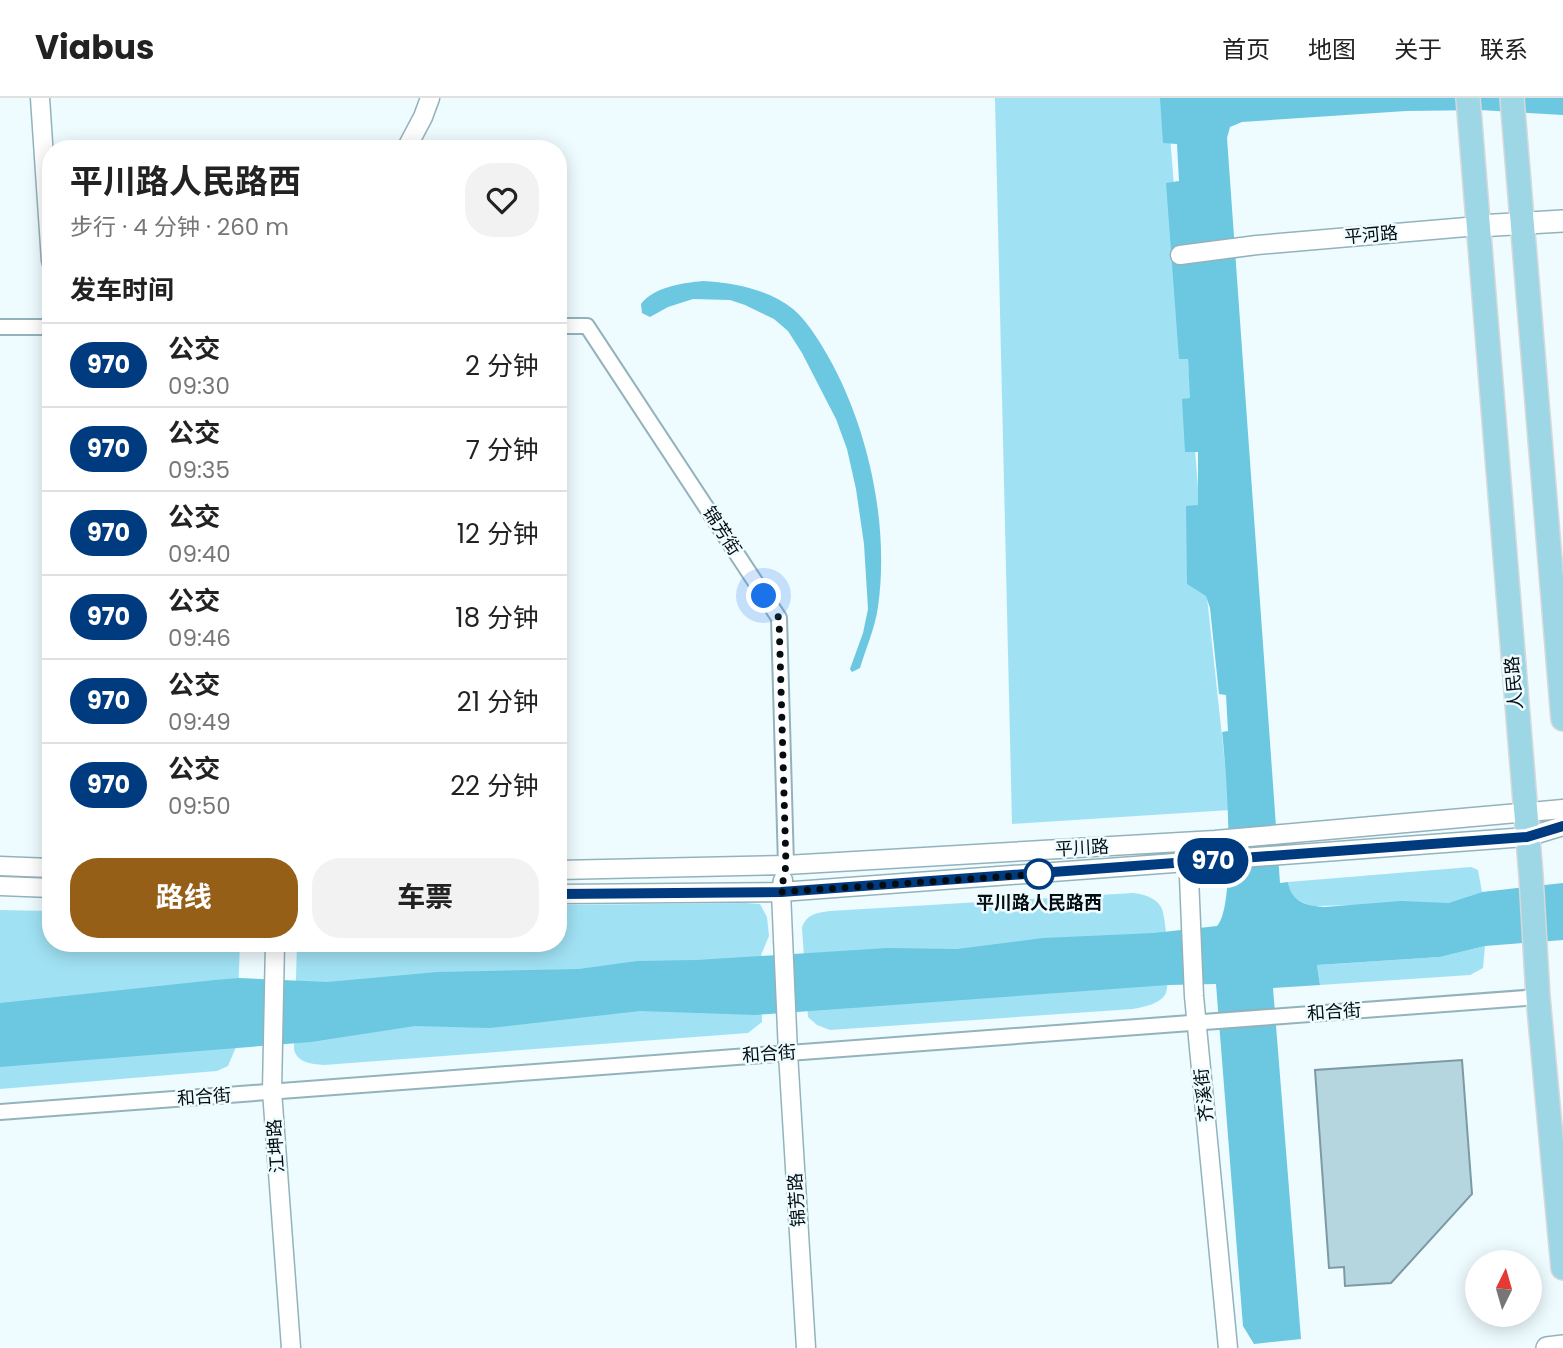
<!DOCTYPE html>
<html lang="zh">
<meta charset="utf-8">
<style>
body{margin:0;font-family:Poppins,"Noto Sans SC",sans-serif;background:#f2f2f2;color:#222;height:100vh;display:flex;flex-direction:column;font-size:26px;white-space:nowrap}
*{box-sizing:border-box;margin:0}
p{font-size:23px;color:#767676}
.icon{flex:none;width:38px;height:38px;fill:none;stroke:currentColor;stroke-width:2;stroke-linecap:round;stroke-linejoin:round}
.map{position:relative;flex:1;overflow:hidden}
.side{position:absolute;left:42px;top:42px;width:525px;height:812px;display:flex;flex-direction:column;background:#fff;border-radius:28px;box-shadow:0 4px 18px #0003}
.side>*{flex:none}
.badge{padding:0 14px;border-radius:23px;font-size:24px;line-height:46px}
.needle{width:46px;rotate:5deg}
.tools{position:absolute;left:1465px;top:1152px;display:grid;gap:14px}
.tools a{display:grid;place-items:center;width:77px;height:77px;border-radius:50%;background:#fff;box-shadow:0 4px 18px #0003;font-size:35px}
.you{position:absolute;width:35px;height:35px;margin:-18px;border:5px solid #fff;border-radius:50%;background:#1a73e8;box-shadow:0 0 0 10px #1a73e833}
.map>.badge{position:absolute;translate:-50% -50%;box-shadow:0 0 0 4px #fff}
h2{padding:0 28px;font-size:26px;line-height:63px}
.round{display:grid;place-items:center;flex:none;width:74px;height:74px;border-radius:28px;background:#f2f2f2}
.summary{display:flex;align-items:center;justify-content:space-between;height:119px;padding:0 28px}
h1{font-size:33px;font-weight:700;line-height:52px}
.primary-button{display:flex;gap:14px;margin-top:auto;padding:14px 28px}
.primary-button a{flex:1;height:80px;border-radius:28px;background:#965f18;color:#fff;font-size:28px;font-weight:700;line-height:80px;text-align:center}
.primary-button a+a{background:#f2f2f2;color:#222}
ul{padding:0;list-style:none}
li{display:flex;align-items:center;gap:21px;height:84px;padding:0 28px;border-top:2px solid #e0e0e0}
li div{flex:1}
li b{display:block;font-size:26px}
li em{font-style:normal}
li .badge{min-width:77px;font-weight:700;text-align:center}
header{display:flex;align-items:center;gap:42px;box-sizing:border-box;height:98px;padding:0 35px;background:#fff;border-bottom:2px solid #e0e0e0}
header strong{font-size:33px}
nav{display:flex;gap:38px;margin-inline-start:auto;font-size:24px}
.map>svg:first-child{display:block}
.green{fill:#a0e2f4}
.water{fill:#6cc7e0}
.building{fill:#b5d5df;stroke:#7b9aa3;stroke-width:2}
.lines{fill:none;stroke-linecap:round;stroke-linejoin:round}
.minor-casing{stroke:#93b3bc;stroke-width:18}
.tertiary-casing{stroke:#93b3bc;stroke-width:21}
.secondary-casing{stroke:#93b3bc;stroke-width:24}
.primary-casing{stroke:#d7d8d9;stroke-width:26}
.minor{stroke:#fff;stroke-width:14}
.tertiary{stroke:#fff;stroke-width:18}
.secondary{stroke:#fff;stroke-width:21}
.primary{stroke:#9dd6e5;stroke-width:23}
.line-casing{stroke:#fff;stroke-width:16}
.line{stroke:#003b80;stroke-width:10}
.walk{stroke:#040e12;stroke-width:7;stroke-dasharray:0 12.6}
.stop-dot{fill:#fff;stroke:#003b80;stroke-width:3.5}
.labels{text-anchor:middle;stroke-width:5;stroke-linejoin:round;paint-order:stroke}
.street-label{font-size:18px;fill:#040e12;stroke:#eefbff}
.stop-label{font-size:18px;font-weight:bold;fill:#040e12;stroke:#eefbff}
</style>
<header>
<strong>Viabus</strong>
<nav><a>首页</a><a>地图</a><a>关于</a><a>联系</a></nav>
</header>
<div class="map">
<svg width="1563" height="1250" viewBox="0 0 1563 1250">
<rect width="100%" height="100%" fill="#eefbff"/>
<!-- green -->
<path class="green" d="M995 0H1167L1206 490 1230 712 1012 726Z
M1471 769 1478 772 1482 794 1448 805 1314 808C1299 804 1290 800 1288 784Z
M1133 795C1143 796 1155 799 1161 809 1167 818 1170 885 1166 895 1161 906 1143 909 1133 911L830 932 817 927 808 919 802 830C806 816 817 815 830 813Z
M745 805 760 806 767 819 769 838 761 857 762 924 748 935 324 967C312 966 298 965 294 952L297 845H558V807Z
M0 812 51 813V845H240L236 949 228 968 217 973 0 991Z
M1485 848 1483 870 1470 877 1320 887 1317 867 1440 859Z"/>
<!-- water -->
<path class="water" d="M1160 0H1563V17L1480 12 1406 13 1242 24 1230 29 1227 40 1280 785 1288 784C1291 804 1307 808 1325 809L1401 803 1448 805 1482 794 1563 785V842L1485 848 1440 859 1317 867 1320 887 1273 890 1301 1241 1254 1246 1243 1228 1216 886 1168 887 755 917 640 913 490 930 415 928 311 944 0 969V905L215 882 239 880 327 884 437 874 579 871 637 863 697 862 887 850 957 851 1043 840 1154 835 1217 828C1237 807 1226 667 1222 634L1228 633 1226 597 1219 596 1210 510 1206 498 1187 486 1186 408 1198 407V354H1185L1182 301 1190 300 1188 261H1179L1166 85 1179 83 1177 46 1163 45Z
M703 183C734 185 768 191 793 211 805 221 814 235 822 248 867 321 890 424 878 509 875 530 866 550 860 570L852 574 850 571 863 535 868 511 864 446 856 391 847 351 836 321 802 255 788 233 774 221 745 207 730 202 693 201 668 209 650 219 642 215 641 206C654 189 682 185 703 183Z"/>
<!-- building -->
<path class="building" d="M1462 962 1472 1096 1391 1185 1345 1188 1344 1169 1329 1170 1315 972Z"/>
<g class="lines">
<!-- minor casing -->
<g class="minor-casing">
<path id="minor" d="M558 228H587L779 520 786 767
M0 229H51
M0 1014 1538 899"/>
</g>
<!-- tertiary casing -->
<g class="tertiary-casing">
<path id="tertiary" d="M40 0 51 163
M406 51 423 19 430 0
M1180 157 1257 147 1478 128
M1188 755 1194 898 1228 1250
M0 768 51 770
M558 772 786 767 1215 742 1563 711
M783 782 781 794 788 955 806 1250
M0 788 51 790
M558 796 781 794 1527 739 1563 728
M275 845 272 993 291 1250"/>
</g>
<!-- secondary casing -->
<g class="secondary-casing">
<path id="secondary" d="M1478 128 1563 123
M1547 1250 1563 1248"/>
</g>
<!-- primary casing -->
<g class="primary-casing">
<path id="primary" d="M1468 0 1531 778 1538 899 1563 1170
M1512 0 1563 621"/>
</g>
<!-- minor -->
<use href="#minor" class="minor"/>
<!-- tertiary -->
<use href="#tertiary" class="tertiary"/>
<!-- secondary -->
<use href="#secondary" class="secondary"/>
<!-- primary -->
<use href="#primary" class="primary"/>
</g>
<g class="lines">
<!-- line casing -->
<g class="line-casing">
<path id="line" d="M558 796 781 794 1527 739 1563 728"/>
</g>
<!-- line -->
<use href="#line" class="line"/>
<!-- walk -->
<path class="walk" d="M764 498 779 520 786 767 781 794 1039 776"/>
</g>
<!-- markers -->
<circle class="stop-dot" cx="1039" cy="776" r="14"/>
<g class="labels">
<!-- street labels -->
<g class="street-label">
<text transform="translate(1371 137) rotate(-5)" y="6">平河路</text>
<text transform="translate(722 433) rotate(57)" y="6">锦芳街</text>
<text transform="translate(1514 585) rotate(-95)" y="6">人民路</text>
<text transform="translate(1082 750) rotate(-3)" y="6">平川路</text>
<text transform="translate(1334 914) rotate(-4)" y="6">和合街</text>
<text transform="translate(769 956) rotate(-4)" y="6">和合街</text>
<text transform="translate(1204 997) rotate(-96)" y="6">齐溪街</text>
<text transform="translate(204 999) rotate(-4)" y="6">和合街</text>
<text transform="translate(276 1048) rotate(-94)" y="6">江坤路</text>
<text transform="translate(797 1102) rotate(-94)" y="6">锦芳路</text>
</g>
<!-- stop labels -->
<g class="stop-label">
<text x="1039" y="811">平川路人民路西</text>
</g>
</g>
</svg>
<div class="tools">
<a><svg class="needle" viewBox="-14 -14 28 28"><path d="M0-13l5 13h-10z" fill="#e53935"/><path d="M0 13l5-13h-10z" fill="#767676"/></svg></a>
</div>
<div class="you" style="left:764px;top:498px"></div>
<b class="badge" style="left:1213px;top:763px;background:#003b80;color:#fff">970</b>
<section class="side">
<div class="summary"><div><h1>平川路人民路西</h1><p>步行 · 4 分钟 · 260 m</p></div><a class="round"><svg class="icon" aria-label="heart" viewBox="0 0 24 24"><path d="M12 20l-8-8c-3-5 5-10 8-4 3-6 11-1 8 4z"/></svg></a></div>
<h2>发车时间</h2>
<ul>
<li><span class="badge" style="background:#003b80;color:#fff">970</span><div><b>公交</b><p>09:30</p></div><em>2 分钟</em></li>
<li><span class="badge" style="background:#003b80;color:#fff">970</span><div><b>公交</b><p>09:35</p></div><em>7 分钟</em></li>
<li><span class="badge" style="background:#003b80;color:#fff">970</span><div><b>公交</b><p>09:40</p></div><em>12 分钟</em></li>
<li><span class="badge" style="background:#003b80;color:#fff">970</span><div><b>公交</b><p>09:46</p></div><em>18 分钟</em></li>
<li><span class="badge" style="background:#003b80;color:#fff">970</span><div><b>公交</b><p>09:49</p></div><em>21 分钟</em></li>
<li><span class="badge" style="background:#003b80;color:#fff">970</span><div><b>公交</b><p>09:50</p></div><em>22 分钟</em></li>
</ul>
<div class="primary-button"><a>路线</a><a>车票</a></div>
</section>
</div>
